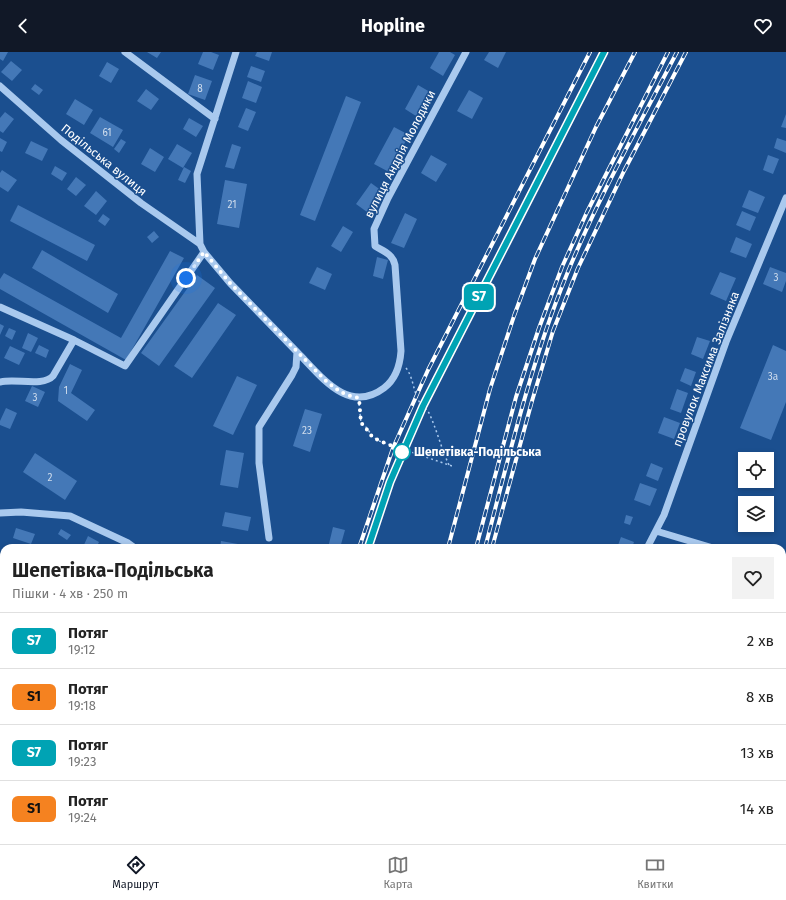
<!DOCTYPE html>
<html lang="uk">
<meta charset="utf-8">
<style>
body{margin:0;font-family:"Fira Sans",sans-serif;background:#f2f2f2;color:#222;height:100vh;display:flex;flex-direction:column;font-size:15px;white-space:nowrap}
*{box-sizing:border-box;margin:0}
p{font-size:13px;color:#767676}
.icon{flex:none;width:22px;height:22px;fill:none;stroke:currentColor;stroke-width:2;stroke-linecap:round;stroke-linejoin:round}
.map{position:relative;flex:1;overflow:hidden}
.drawer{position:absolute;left:0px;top:492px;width:786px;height:300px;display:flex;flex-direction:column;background:#fff;border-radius:12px 12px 0 0;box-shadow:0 2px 6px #0003}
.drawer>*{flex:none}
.badge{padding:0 8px;border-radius:6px;font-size:14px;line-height:26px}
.tools{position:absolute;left:738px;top:400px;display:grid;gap:8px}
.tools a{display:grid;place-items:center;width:36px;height:36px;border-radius:0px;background:#fff;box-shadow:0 2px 6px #0003;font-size:20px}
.you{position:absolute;width:20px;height:20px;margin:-10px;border:3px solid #fff;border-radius:50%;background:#1a73e8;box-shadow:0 0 0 6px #1a73e833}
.map>.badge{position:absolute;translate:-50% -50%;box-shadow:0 0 0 2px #fff}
.round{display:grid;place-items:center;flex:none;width:42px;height:42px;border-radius:0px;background:#f2f2f2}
.overview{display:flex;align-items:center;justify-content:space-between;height:68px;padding:0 12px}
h1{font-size:19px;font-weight:700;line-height:30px}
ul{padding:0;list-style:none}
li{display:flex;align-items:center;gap:12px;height:56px;padding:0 12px;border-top:1px solid #e0e0e0}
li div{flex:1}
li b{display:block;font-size:15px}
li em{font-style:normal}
li .badge{min-width:44px;font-weight:700;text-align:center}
header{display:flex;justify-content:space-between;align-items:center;height:52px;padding:0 12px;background:#111827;color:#fff;font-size:18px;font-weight:700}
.tab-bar{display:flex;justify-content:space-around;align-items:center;height:56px;border-top:1px solid #e0e0e0;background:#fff;font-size:11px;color:#767676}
.tab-bar a{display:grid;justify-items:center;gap:2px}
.tab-bar .on{color:#111827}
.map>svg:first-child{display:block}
.building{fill:#4478b7}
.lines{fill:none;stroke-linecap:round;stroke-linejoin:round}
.path{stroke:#a9c9ee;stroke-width:1.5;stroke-dasharray:2 3;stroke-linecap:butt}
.minor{stroke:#a9c9ee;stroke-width:7}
.rail-casing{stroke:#fff;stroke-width:4}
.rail{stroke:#1b4f8f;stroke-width:2.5;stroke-dasharray:8;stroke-linecap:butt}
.line-casing{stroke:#fff;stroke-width:9}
.line{stroke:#00a3b4;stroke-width:6}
.walk{stroke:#fff;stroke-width:4;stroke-dasharray:0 7.2}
.stop-dot{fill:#fff;stroke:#00a3b4;stroke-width:2}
.labels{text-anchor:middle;stroke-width:3;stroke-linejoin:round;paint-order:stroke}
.number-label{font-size:10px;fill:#d0dded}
.street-label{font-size:12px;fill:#fff;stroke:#1b4f8f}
.stop-label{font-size:12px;font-weight:bold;fill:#fff;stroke:#1b4f8f;text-anchor:start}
</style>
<header><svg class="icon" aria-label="back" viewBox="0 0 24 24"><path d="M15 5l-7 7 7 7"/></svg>Hopline<svg class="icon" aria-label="heart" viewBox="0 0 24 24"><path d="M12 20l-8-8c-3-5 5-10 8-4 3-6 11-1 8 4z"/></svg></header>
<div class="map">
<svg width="786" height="792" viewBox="0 0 786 792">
<rect width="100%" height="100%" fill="#1b4f8f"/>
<!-- building -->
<path class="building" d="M0 0H8L3 9 0 7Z
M147 0H161L157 6Z
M203 0H211L219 3 213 18 198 12Z
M257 0H272L269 9 255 4Z
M439 0H450L455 3 443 24 430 16Z
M489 0H506L498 16 484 8Z
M11 9 22 18 12 29 1 20Z
M107 10 119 17 111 31 99 24Z
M251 14 265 19 261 30 247 25Z
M195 23 212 29 205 48 188 42Z
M248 29 262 35 256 51 242 46Z
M35 32 43 38 39 43 31 37Z
M418 33 430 40 416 64 405 57Z
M146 37 159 47 151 58 137 49Z
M469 38 483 46 472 67 457 59Z
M346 44 361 50 315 169 300 163Z
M75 47 93 58 84 73 66 62Z
M246 56 256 60 248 79 238 75Z
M5 60 14 67 3 81 0 79V66Z
M786 62V76L781 75Z
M100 65 123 78 113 95 90 81Z
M189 66 203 74 196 85 183 77Z
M394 75 409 83 389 120 374 112Z
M0 86 7 90 2 100 0 99Z
M777 86 786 89V101L774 96Z
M121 87 126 90 119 101 114 97Z
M31 89 48 97 42 109 25 101Z
M177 92 192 101 183 116 168 107Z
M232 92 241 95 234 117 225 115Z
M150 96 164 105 155 120 141 112Z
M431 103 447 112 436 130 421 121Z
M768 103 779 107 773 122 763 118Z
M55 114 67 121 62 129 51 122Z
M184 115 191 119 185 131 178 128Z
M2 118 17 128 8 140 0 135V121Z
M76 125 86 133 76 144 67 137Z
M225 128 247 132 239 176 217 172Z
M371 131 382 139 367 160 356 152Z
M749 138 765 145 758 161 742 155Z
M96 139 107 149 96 163 84 154Z
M18 153 95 193 87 209 10 169Z
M742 159 756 165 750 179 736 173Z
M405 161 417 167 404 196 391 191Z
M103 162 110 167 105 174 98 169Z
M343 174 353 180 341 200 331 194Z
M154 179 159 185 152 191 147 185Z
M736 185 752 192 746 206 730 200Z
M42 198 118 242 108 261 32 216Z
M170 199 184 206 126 308 0 237V227L4 221 121 286Z
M377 205 388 208 383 227 373 224Z
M317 215 332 222 325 238 309 231Z
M770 215 786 221V229L782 240 763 232Z
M720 220 736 226 726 249 710 242Z
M197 223 215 236 159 314 141 301Z
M218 251 236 263 192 326 174 314Z
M0 272 4 274 0 283Z
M9 276 16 279 12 288 5 284Z
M28 281 38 286 31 300 22 296Z
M697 285 710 289 703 307 691 302Z
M39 293 49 298 46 306 35 301Z
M773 293 786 299V350L771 388 740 376Z
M10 294 25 301 19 313 4 306Z
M70 312 82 318 71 341 95 358 87 369 58 349 59 335Z
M685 316 696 320 691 334 680 329Z
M237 324 257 333 233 383 213 374Z
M32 334 45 340 38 355 25 349Z
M677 337 688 341 681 361 670 357Z
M6 356 17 361 10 377 0 373V369Z
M305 357 322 362 310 400 293 394Z
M664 365 680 371 674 387 658 381Z
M226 398 244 401 238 436 220 433Z
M35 401 77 429 65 448 23 420Z
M651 411 663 416 658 429 646 424Z
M640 431 657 437 650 454 634 448Z
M225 460 251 465 248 479 222 474Z
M626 463 633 465 630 473 624 471Z
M333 475 345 478 340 496H328Z
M16 476 35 482 31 492 13 486Z
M61 477 71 483 67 488 58 482Z
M88 484 99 490 96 496 83 495Z
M621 485 634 490 632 496H617Z
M221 489 249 494V496H220Z
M784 532H786V546L782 545V537Z
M782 629 786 630V643L782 642Z
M782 704 786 706 783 715 782 714Z
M1 730 4 731V747L0 745V732Z
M212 788H240L239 792H211Z
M257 788H287V792H256Z"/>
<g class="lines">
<!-- path -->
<path class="path" d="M406 316C413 325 413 337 418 347 420 353 426 356 429 361 437 378 441 396 449 413
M359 352 361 371 367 376 372 384 379 389 452 414"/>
<!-- minor -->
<path class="minor" d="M125 0 215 67
M236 0 197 122 200 192 204 200 230 231 297 300 296 315 292 323 259 375V411L269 486
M0 34 61 88 141 151 200 192
M0 255 74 288 125 314 204 200
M297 300C321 324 348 363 384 336 396 327 400 313 401 299L395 213C393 202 383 199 375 194L374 177 388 146 466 0
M0 330C15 326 43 335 53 324L74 288
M0 461 21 460 70 464 128 491 135 496
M656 479 713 496
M647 496 664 463 726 290 786 146
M782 517 786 518
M0 565 4 566
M0 613 4 609
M782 625 786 626
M0 719 4 721
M782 734 786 735
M199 792 200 788
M557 792V788"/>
<!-- rail casing -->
<g class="rail-casing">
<path id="rail" d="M359 496 393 396 428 318 590 0
M368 496 390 430 421 358 604 0
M448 496 490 337 514 264 535 207 596 75 635 0
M476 496 516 345 539 276 562 215 587 160 668 0
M485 496C509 404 531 310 567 222 598 146 639 73 677 0
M492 496 532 349 553 279 578 216 624 119 686 0
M317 792 318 788
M323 792 324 788
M370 792 371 788
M397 792 398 788
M425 792 426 788"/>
</g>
<!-- rail -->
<use href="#rail" class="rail"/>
</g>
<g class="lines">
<!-- line casing -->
<g class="line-casing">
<path id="line" d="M368 496 390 430 423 354 604 0"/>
</g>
<!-- line -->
<use href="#line" class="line"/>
<!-- walk -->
<path class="walk" d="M186 226 204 200 230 231 325 328C337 338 343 343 359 346L361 371C366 375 369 382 373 385 382 391 394 394 403 398L402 400"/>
</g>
<!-- markers -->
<circle class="stop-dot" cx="402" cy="400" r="8"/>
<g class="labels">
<!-- number labels -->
<g class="number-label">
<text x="200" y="40">8</text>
<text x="107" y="84">61</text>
<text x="232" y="156">21</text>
<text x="776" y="229">3</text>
<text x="773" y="328">3а</text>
<text x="66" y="342">1</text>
<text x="35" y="349">3</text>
<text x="307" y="382">23</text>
<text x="50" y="429">2</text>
</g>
<!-- street labels -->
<g class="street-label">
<text transform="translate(400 102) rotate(-63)" y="4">вулиця Андрія Молодики</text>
<text transform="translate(104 108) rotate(39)" y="4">Подільська вулиця</text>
<text transform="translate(706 317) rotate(-69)" y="4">провулок Максима Залізняка</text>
</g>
<!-- stop labels -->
<g class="stop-label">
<text x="414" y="404">Шепетівка-Подільська</text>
</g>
</g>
</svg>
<div class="tools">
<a><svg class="icon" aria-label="locate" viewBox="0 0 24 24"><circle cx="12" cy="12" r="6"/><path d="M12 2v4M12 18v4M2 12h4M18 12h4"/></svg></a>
<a><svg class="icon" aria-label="layers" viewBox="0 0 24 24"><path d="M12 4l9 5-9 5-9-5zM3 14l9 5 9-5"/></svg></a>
</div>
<div class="you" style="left:186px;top:226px"></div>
<b class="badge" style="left:479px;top:245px;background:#00a3b4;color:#fff">S7</b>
<section class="drawer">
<div class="overview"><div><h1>Шепетівка-Подільська</h1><p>Пішки · 4 хв · 250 m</p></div><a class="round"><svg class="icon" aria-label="heart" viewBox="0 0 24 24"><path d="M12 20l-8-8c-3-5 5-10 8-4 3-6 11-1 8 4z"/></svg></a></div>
<ul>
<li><span class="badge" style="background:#00a3b4;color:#fff">S7</span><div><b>Потяг</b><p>19:12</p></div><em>2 хв</em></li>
<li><span class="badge" style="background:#f58220;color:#111">S1</span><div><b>Потяг</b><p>19:18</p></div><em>8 хв</em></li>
<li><span class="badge" style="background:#00a3b4;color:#fff">S7</span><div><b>Потяг</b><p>19:23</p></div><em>13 хв</em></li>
<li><span class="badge" style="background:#f58220;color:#111">S1</span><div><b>Потяг</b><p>19:24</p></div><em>14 хв</em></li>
</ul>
</section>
</div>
<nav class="tab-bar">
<a class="on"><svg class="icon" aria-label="directions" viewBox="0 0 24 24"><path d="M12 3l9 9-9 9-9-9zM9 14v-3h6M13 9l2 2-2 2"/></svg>Маршрут</a>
<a><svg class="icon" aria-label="map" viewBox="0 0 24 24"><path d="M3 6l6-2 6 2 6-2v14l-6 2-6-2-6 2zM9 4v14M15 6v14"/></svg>Карта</a>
<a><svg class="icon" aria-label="tickets" viewBox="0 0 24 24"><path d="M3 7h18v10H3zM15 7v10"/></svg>Квитки</a>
</nav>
